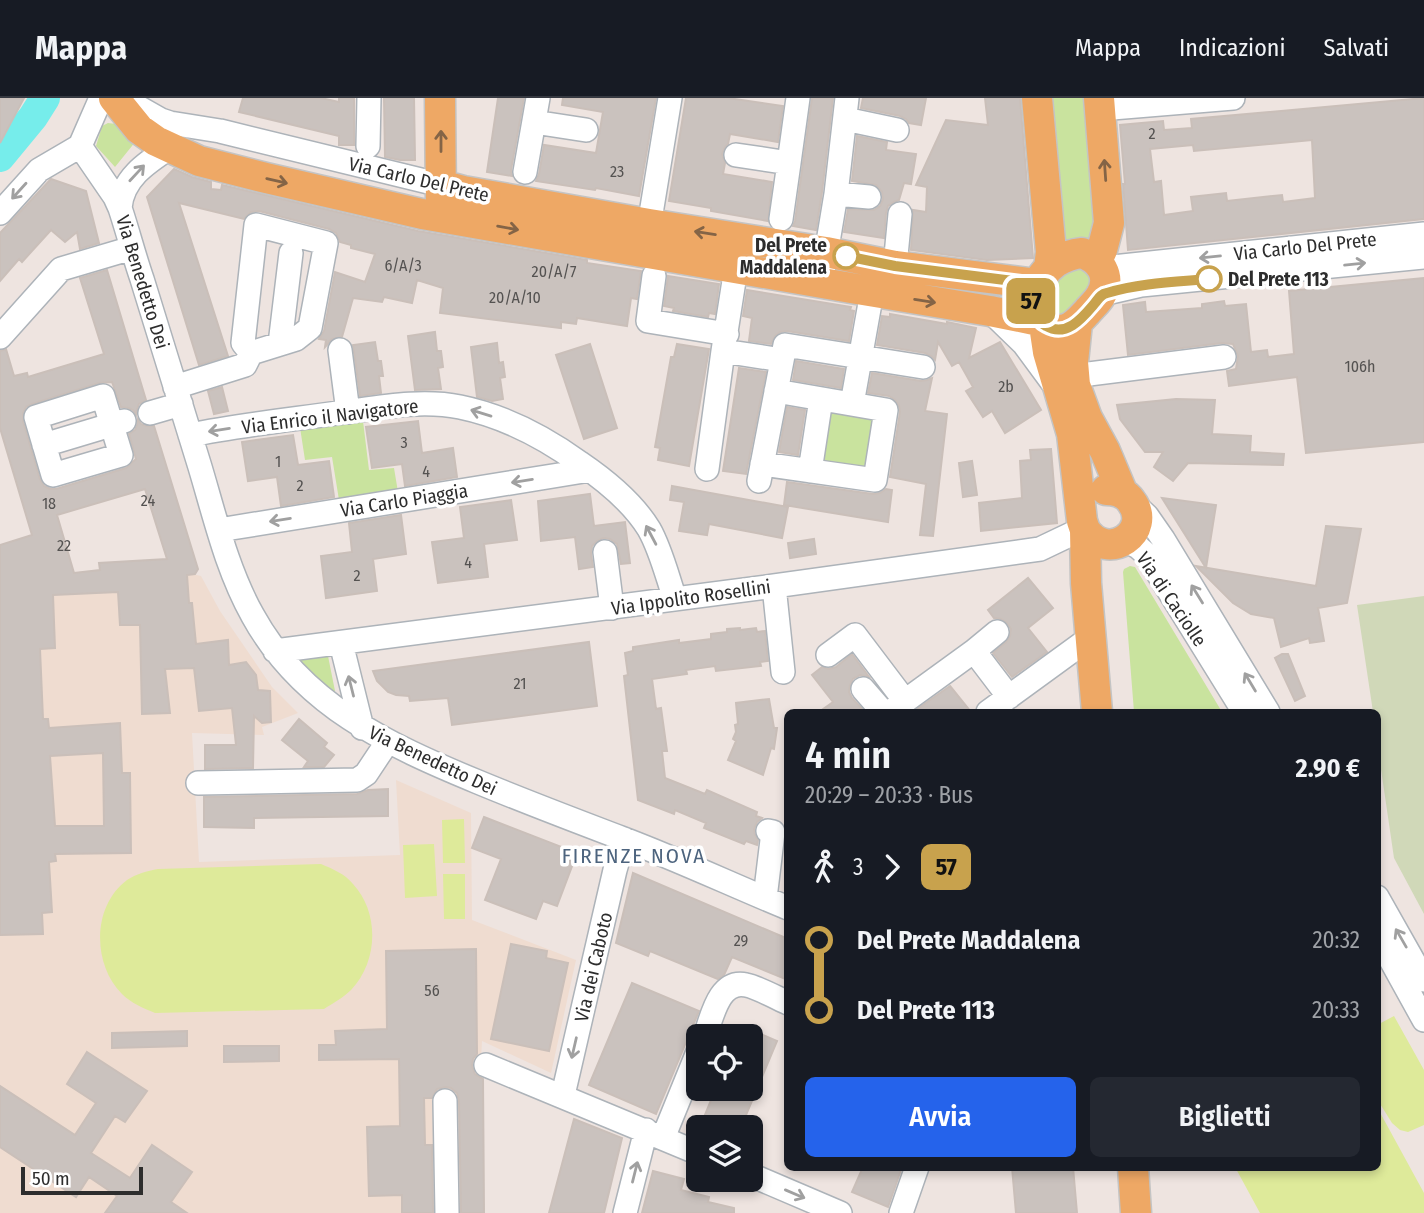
<!DOCTYPE html>
<html lang="it">
<meta charset="utf-8">
<style>
body{margin:0;font-family:"Fira Sans Condensed",sans-serif;background:#242831;color:#f1f3f6;height:100vh;display:flex;flex-direction:column;font-size:26px;white-space:nowrap}
*{box-sizing:border-box;margin:0}
p{font-size:23px;color:#9ea1a6}
.icon{flex:none;width:38px;height:38px;fill:none;stroke:currentColor;stroke-width:2;stroke-linecap:round;stroke-linejoin:round}
.map{position:relative;flex:1;overflow:hidden}
.side{position:absolute;left:784px;top:611px;width:597px;height:462px;display:flex;flex-direction:column;background:#171b24;border-radius:10px;box-shadow:0 4px 10px #0003}
.side>*{flex:none}
.badge{padding:0 14px;border-radius:10px;font-size:24px;line-height:46px}
.fabs{position:absolute;left:686px;top:926px;display:grid;gap:14px}
.fabs a{display:grid;place-items:center;width:77px;height:77px;border-radius:10px;background:#171b24;box-shadow:0 4px 10px #0003;font-size:35px}
.scale{position:absolute;left:21px;bottom:18px;width:122px;box-sizing:border-box;padding-left:7px;border:4px solid #2d2d2d;border-top:0;font-size:19px;line-height:24px;white-space:nowrap;color:#2d2d2d;-webkit-text-stroke:5px #fff;paint-order:stroke}
.map>.badge{position:absolute;translate:-50% -50%;box-shadow:0 0 0 4px #fff}
.legs{display:flex;align-items:center;gap:10px;height:77px;padding:0 21px;font-size:23px}
.legs p{margin-inline-start:auto}
.headline{display:flex;align-items:center;justify-content:space-between;height:119px;padding:0 21px}
h1{font-size:38px;font-weight:600;line-height:52px}
.cta{display:flex;gap:14px;margin-top:auto;padding:14px 21px}
.cta a{flex:1;height:80px;border-radius:10px;background:#2563eb;color:#fff;font-size:28px;font-weight:600;line-height:80px;text-align:center}
.cta a+a{background:#242831;color:#f1f3f6}
ul{padding:0 21px;list-style:none}
li{display:flex;align-items:center;gap:24px;height:70px;font-size:26px}
li i{display:grid;place-items:center;width:10px;height:100%;margin:0 9px;background:currentColor}
li i::after{content:'';width:18px;height:18px;margin:-9px;border:5px solid;border-radius:50%;background:#171b24}
li p{margin-inline-start:auto}
li:first-child i{background:linear-gradient(#0000 50%,currentColor 0)}
li:last-child i{background:linear-gradient(currentColor 50%,#0000 0)}
header{display:flex;align-items:center;gap:42px;box-sizing:border-box;height:98px;padding:0 35px;background:#171b24;border-bottom:2px solid #363941}
header strong{font-size:33px}
nav{display:flex;gap:38px;margin-inline-start:auto;font-size:24px}
.map>svg:first-child{display:block}
.education{fill:#efdcd0}
.green{fill:#c9e39e}
.cemetery{fill:#d0d8b8}
.pitch{fill:#deea9a}
.lines{fill:none;stroke-linecap:round;stroke-linejoin:round}
.river{stroke:#76edeb;stroke-width:30}
.building{fill:#cac2be;stroke:#cabfb9;stroke-width:2;fill-rule:evenodd}
.minor-casing{stroke:#adb3b9;stroke-width:26}
.major-casing{stroke:#c4c4c4;stroke-width:33}
.minor{stroke:#fff;stroke-width:23}
.major{stroke:#eea865;stroke-width:30}
.oneway{stroke:#846446}
.oneway2{stroke:#a0a0a0}
.line-1-casing{stroke:#fff;stroke-width:16}
.line-1{stroke:#c8a24d;stroke-width:10}
.stop-1-dot{fill:#fff;stroke:#c8a24d;stroke-width:3.5}
.labels{text-anchor:middle;stroke-width:7;stroke-linejoin:round;paint-order:stroke}
.number-label{font-size:16px;fill:#545251}
.street-label{font-size:19px;fill:#2d2d2d;stroke:#fff}
.stop-label{font-size:19px;font-weight:bold;fill:#2d2d2d;stroke:#fff;text-anchor:end}
.neighbourhood-label{font-size:21px;letter-spacing:2px;fill:#4d647e;stroke:#fff}
</style>
<header>
<strong>Mappa</strong>
<nav><a>Mappa</a><a>Indicazioni</a><a>Salvati</a></nav>
</header>
<div class="map">
<svg width="1424" height="1115" viewBox="0 0 1424 1115">
<rect width="100%" height="100%" fill="#eee4e0"/>
<!-- education -->
<path class="education" d="M156 468 201 478 220 513 272 589 298 615 262 629 264 637 192 635 199 764 400 757 396 682 471 715 472 822 576 862 551 975 482 943 481 962 483 972 484 1115H0V480Z"/>
<!-- green -->
<path class="green" d="M1046 0H1090L1097 150H1060Z
M108 25 116 26 136 43 115 69 96 48 102 28Z
M1084 167 1094 184 1064 218 1046 214 1044 194 1065 171Z
M831 312 879 321 870 373 822 365Z
M362 315 369 372 394 370 399 400 340 408 332 359 305 362 299 323Z
M1130 468 1135 469 1222 614H1134L1123 474 1124 471Z
M325 556 328 558 335 593 333 594 295 562 296 560Z"/>
<!-- cemetery -->
<path class="cemetery" d="M1424 498V816L1394 760 1377 644V614H1373L1357 507Z"/>
<!-- pitch -->
<path class="pitch" d="M464 721 465 765H443L442 722Z
M434 746 437 798 405 800 403 747Z
M321 766C333 771 345 776 353 786 380 815 378 864 351 892 343 900 333 905 324 911L155 915C143 910 131 905 122 896 92 866 92 808 127 782 136 776 147 773 158 771Z
M443 776H465V821H444Z
M1394 918 1424 972V1027L1408 1034 1400 1032 1392 1025 1377 1001V927Z
M1377 1009 1424 1095V1115H1260L1235 1069H1377Z"/>
<g class="lines">
<!-- river -->
<path class="river" d="M0 59 33 19 45 0"/>
</g>
<!-- building -->
<path class="building" d="M0 0H24L0 45Z
M243 0H321L339 4V0H354V47H339V38L239 14Z
M384 0H414L415 62H400L385 59Z
M498 0H524L511 72 512 78 487 74Z
M563 0H656L639 98 596 90 595 92 536 83 539 76 544 47 596 55 603 14 562 7Z
M686 0H728L783 8 778 44 730 36 728 46 725 49 722 56 725 65 723 76 772 84 768 123 711 113V110L669 103Z
M812 0H833L822 94 816 132 793 128 795 123Z
M863 0H926L921 27 909 25 906 21 900 18 861 10Z
M985 0H1020L1033 160 987 162 911 152 913 112 926 114 927 89 916 87 946 22 988 27Z
M1424 0V121L1128 152 1123 86H1125L1120 27 1163 23 1164 32 1192 30 1191 21ZM1312 42 1315 100 1283 104 1282 97 1227 103 1226 95 1191 99 1193 113 1164 117 1161 83 1154 84 1150 51 1193 47 1194 53Z
M857 38 887 44 886 52 916 56 911 86 904 85 899 102 894 104 888 108 886 115 884 140 844 134 848 111 874 112 880 108 883 101 882 94 876 87 852 83Z
M174 71 192 79 211 84V91L221 92 222 87 418 133 587 162V165L641 173 637 201 631 200 627 228 577 220 576 226 561 224V230L440 215 443 190 417 182 412 205 384 199 382 204 353 200 342 239 332 241 325 249 326 242 319 241 324 233 335 174 365 184 375 156 351 150V147L340 144 336 135 329 131 259 113 251 114 244 121 179 105 228 258 199 267 147 99Z
M51 81 86 93 99 145 80 151 77 134 65 144 51 132 22 164 19 161 0 183V135Z
M107 172 146 302 139 306 137 311 136 317 133 312 128 310 121 309 112 284 99 285 32 306 26 309 23 315V323L40 381 44 388 50 391H56L126 370 136 361 129 336 135 332 137 327 138 321 141 326 146 328H154L198 471 195 476 187 477 189 505H192L196 546 228 542 229 567 246 564 256 577 258 592 270 593 271 624 262 625 254 618 253 670 205 671V647H236L232 610 199 613 194 570 165 571 170 615 142 616 140 527H120L118 494 53 497 55 550 40 551 43 621H48L49 630 120 625 122 675H130L131 755 55 756 56 763 49 764 52 814 42 815 43 836 0 837V447L32 437 0 330V253L6 251 14 278 27 275 28 279 104 256 80 180ZM145 391 167 461 99 465 100 472 74 475 57 417ZM103 655 104 728H55L50 658Z
M668 178 719 186 715 216 709 215 708 219 673 213 674 210 664 208Z
M1424 180V344L1306 355 1297 279 1229 288 1227 273 1236 271 1238 258 1233 246 1222 245 1128 257 1123 207 1145 204 1146 214 1202 210V206L1224 203 1225 208 1246 206 1251 254 1267 252 1268 259 1294 256 1289 193Z
M747 192 851 209 850 212 854 213 849 243 787 233 780 234 775 238 771 246 749 243 752 220 743 218Z
M890 216 947 226V224L976 230 969 260 1000 244 1041 312 1005 335 992 313 983 319 966 293 973 289 959 264 952 268 938 244 935 262 931 258 925 255 877 247 882 218 890 219Z
M435 234 437 253H441L443 269 438 270 441 291 415 292 408 238Z
M375 244 378 263H381L383 278H379L381 295 360 298 353 247Z
M497 245 499 265 503 264 505 279 500 280 503 301 492 303 477 299 471 249Z
M590 246 617 330 584 341 556 257Z
M677 246 709 251 689 368 658 362 660 350 655 349 671 259H674Z
M796 263 844 271 841 290 793 282Z
M739 270 766 274 746 376 723 373Z
M872 275 921 283 927 282 932 280 925 313 947 316 933 438 920 437 926 386 890 379 900 314 899 308 895 302 889 298 868 295Z
M222 289 228 313 214 316 208 293Z
M1176 301 1215 302 1212 336 1251 338 1250 354 1284 356 1283 367 1188 365 1173 383 1154 369 1163 354H1145L1120 321 1117 307Z
M787 309 805 312 798 357 779 354Z
M418 323 422 355 453 350 457 379 405 388 402 366 372 370 366 329Z
M293 337 298 367 329 363 334 399 281 408 277 379 248 383 242 344Z
M1051 351 1057 425 981 433 979 405 1022 400 1020 363 1031 362 1030 352Z
M972 363 977 397 963 399 959 365Z
M787 384 873 396 880 395 886 391 892 392 888 424 784 407Z
M672 388 788 409 782 440 709 426 707 437 679 433 684 404 670 402Z
M590 396 594 428 625 424 630 465 621 466 617 446 610 441 603 440 597 443 592 448 591 456 593 469 579 471 575 439 541 443 538 403Z
M1162 400 1216 407 1206 470Z
M511 402 517 442 484 446 488 479 438 485 432 444 464 440 460 409Z
M401 417 406 456 373 461 377 493 326 500 321 458 352 454 349 425Z
M1326 428 1361 431 1347 505 1318 510 1324 543 1310 545 1309 540 1281 549 1274 520 1251 516 1233 505 1196 468 1316 488Z
M814 441 816 456 790 460 788 445Z
M1028 480 1053 510 1028 530 1047 554 1012 579 993 555 1006 544 1010 538 1011 531 1007 525 1001 521 994 520 988 512Z
M740 530V532L756 530 757 534 765 533 768 563 760 564 761 568 716 573 715 568 686 572 687 576 652 581 656 611 661 610 667 653H662L665 680 705 696 707 692 757 714 756 718 762 720 757 724 754 731 755 737 758 742 757 747 746 743 744 746 704 730 706 725 675 712 674 716 638 702 624 578 628 577 625 555 633 553V549L679 542V545L711 541V536L727 534V531Z
M589 544 597 608 452 627 448 600 410 603 409 598 396 597 388 594 377 583 373 573Z
M852 556 869 579 860 577 853 581 850 587 849 594 852 600 865 614H819L833 604 812 577 822 569 829 571 836 569Z
M1282 556H1288L1305 598 1295 603 1275 560Z
M950 588 971 614H913Z
M769 601 774 630H777L774 651 771 650 763 677 728 662 736 643 733 641 736 634 735 627 738 626 736 605Z
M299 621 327 645 324 649 334 657 324 669H304L308 663 282 642Z
M388 691V718L254 720V730L204 729V699L357 696 368 692Z
M484 719 577 755 557 808 543 803 536 821 485 802 501 761 472 750Z
M633 775 788 841V882L732 859 724 877 718 881 650 853 648 858 616 845Z
M511 846 547 853 546 860 568 865 549 953 491 941Z
M476 851 477 956 473 961 472 968 475 976 483 981 484 1115H461L459 1003 457 995 451 990 445 989 437 991 432 1000H424L425 1047H432L433 1115H402V1097L369 1098 367 1029 400 1028 399 961 319 962V947H336L335 933 387 931 386 853Z
M632 885 699 913 656 1016 589 987Z
M751 932 777 943 741 1029H700L716 990H751Z
M187 933V948L112 950V935Z
M224 948H279V963L224 964Z
M87 954 147 993 125 1024 115 1018 91 1055 130 1080 152 1047 192 1074 171 1104 187 1115H105L117 1098 89 1079 76 1099 0 1049V988L75 1037 96 1005 67 986Z
M574 1021 622 1040 604 1115H549Z
M863 1069H902L888 1109 852 1094Z
M1012 1069H1073L1077 1115H1016Z
M653 1073 684 1081 681 1092 709 1099 708 1104 734 1110V1115H642Z"/>
<g class="lines">
<!-- minor casing -->
<g class="minor-casing">
<path id="minor" d="M122 0 161 22 170 25 220 33 441 87
M1100 11 1233 0
M845 21 897 32
M534 24 586 32
M80 48 115 99 120 110C128 134 134 158 142 181 161 244 181 306 200 369 215 419 227 472 253 518 302 607 388 647 478 684 526 704 574 722 621 740 677 761 732 787 788 810
M80 48 101 0
M368 48 369 0
M736 57 789 65 798 0
M525 74 538 0
M836 96 869 99
M120 110C122 81 146 65 169 50
M0 115 39 72 80 48
M781 121 789 65
M647 140 670 0
M824 168 836 96 847 0
M895 168 900 116
M1104 172 1113 169 1424 136
M654 178 648 223 727 236
M1102 196 1141 187 1424 159
M990 213 1024 246 1052 284
M0 239 61 171 132 150
M280 246 291 155
M340 252 348 314
M723 253 782 262
M1073 278 1224 259
M175 289 245 267 251 255 296 241 310 230 326 145 256 127 243 245 251 255
M103 298 121 357 53 377 36 319Z
M852 306 872 194
M150 315 181 306
M190 337C239 327 288 322 338 315 377 310 420 301 460 309 504 318 544 339 580 365 605 382 633 405 649 431 661 452 667 478 675 501
M44 347 124 323
M762 366 875 382 886 312 776 293
M707 371 723 253 736 170
M810 373 821 301
M759 383 785 247 923 269
M1133 405 1147 418 1163 441 1268 614
M219 432 590 372
M1125 442 1138 449 1146 456 1244 614
M605 454 612 510
M774 488 783 574
M997 534 974 553 1009 599
M341 545 362 630
M275 553 774 488 1040 451 1084 430
M828 557 855 537 905 603
M863 591 883 614
M890 614 974 553
M988 614 1091 539
M198 685 357 682 366 676 388 643
M1377 799 1424 882
M765 800 773 734 768 733
M1377 837 1424 922
M705 938C712 919 719 881 746 887 757 889 777 900 788 905
M486 967 698 1055
M563 997 615 772 624 741
M445 1003 447 1115
M663 1040 698 954
M751 1077 840 1115
M625 1115 646 1032
M901 1115 917 1069"/>
</g>
<!-- major casing -->
<g class="major-casing">
<path id="major" d="M114 0 139 31 156 43 199 63 266 80 422 116 857 191 990 213 1039 223
M440 0 441 108
M1037 0 1051 154 1049 170
M441 87 463 93 649 126 826 154 895 168 1037 186
M1082 155C1100 161 1112 178 1101 197 1098 203 1092 208 1087 214 1081 220 1075 228 1066 231 1059 233 1051 231 1045 227 1019 211 1037 178 1056 164 1064 159 1072 156 1082 155Z
M1097 163 1102 152 1109 125 1099 0
M1077 225 1073 264 1075 287 1087 320 1105 353 1123 396
M1044 227 1048 254 1072 336 1082 423 1085 432 1086 485 1097 614
M1085 432C1108 466 1154 433 1131 403 1125 394 1116 392 1106 392
M1133 1069 1136 1115"/>
</g>
<!-- minor -->
<use href="#minor" class="minor"/>
<!-- major -->
<use href="#major" class="major"/>
</g>
<!-- one-way arrows -->
<defs><path id="oneway-shaft" d="M-6 0H5M1.5-3L5.5 0L1.5 3" fill="none" stroke-width="1.6" stroke-linecap="round" stroke-linejoin="round" transform="scale(1.75)"/></defs>
<g class="oneway">
<use href="#oneway-shaft" transform="translate(441 43) rotate(-90)"/>
<use href="#oneway-shaft" transform="translate(1105 72) rotate(-94)"/>
<use href="#oneway-shaft" transform="translate(277 83) rotate(13)"/>
<use href="#oneway-shaft" transform="translate(508 130) rotate(10)"/>
<use href="#oneway-shaft" transform="translate(705 135) rotate(-171)"/>
<use href="#oneway-shaft" transform="translate(925 203) rotate(9)"/>
</g>
<g class="oneway2">
<use href="#oneway-shaft" transform="translate(137 75) rotate(-47)"/>
<use href="#oneway-shaft" transform="translate(19 93) rotate(132)"/>
<use href="#oneway-shaft" transform="translate(1210 159) rotate(174)"/>
<use href="#oneway-shaft" transform="translate(1355 166) rotate(-6)"/>
<use href="#oneway-shaft" transform="translate(481 315) rotate(-163)"/>
<use href="#oneway-shaft" transform="translate(219 332) rotate(171)"/>
<use href="#oneway-shaft" transform="translate(522 383) rotate(171)"/>
<use href="#oneway-shaft" transform="translate(280 422) rotate(171)"/>
<use href="#oneway-shaft" transform="translate(651 437) rotate(-118)"/>
<use href="#oneway-shaft" transform="translate(1197 496) rotate(-122)"/>
<use href="#oneway-shaft" transform="translate(1250 584) rotate(-121)"/>
<use href="#oneway-shaft" transform="translate(351 588) rotate(-104)"/>
<use href="#oneway-shaft" transform="translate(1401 840) rotate(-120)"/>
<use href="#oneway-shaft" transform="translate(574 950) rotate(103)"/>
<use href="#oneway-shaft" transform="translate(635 1074) rotate(-76)"/>
<use href="#oneway-shaft" transform="translate(795 1096) rotate(23)"/>
</g>
<g class="lines">
<!-- line-1 casing -->
<g class="line-1-casing">
<path id="line-1" d="M846 158 895 168 1037 186C1033 195 1029 202 1032 212 1035 219 1040 225 1046 228 1067 240 1083 219 1095 205 1099 200 1101 196 1107 195 1140 185 1175 184 1209 181"/>
</g>
<!-- line-1 -->
<use href="#line-1" class="line-1"/>
</g>
<!-- markers -->
<g class="stop-1-dot">
<circle cx="846" cy="158" r="12"/>
<circle cx="1209" cy="181" r="12"/>
</g>
<g class="labels">
<!-- number labels -->
<g class="number-label">
<text x="1152" y="41">2</text>
<text x="617" y="79">23</text>
<text x="403" y="173">6/A/3</text>
<text x="554" y="179">20/A/7</text>
<text x="515" y="205">20/A/10</text>
<text x="1360" y="274">106h</text>
<text x="1006" y="294">2b</text>
<text x="404" y="350">3</text>
<text x="278" y="369">1</text>
<text x="426" y="379">4</text>
<text x="300" y="393">2</text>
<text x="148" y="408">24</text>
<text x="49" y="411">18</text>
<text x="64" y="453">22</text>
<text x="468" y="470">4</text>
<text x="357" y="483">2</text>
<text x="520" y="591">21</text>
<text x="741" y="848">29</text>
<text x="432" y="898">56</text>
</g>
<!-- street labels -->
<g class="street-label">
<text transform="translate(419 81) rotate(13)" y="7">Via Carlo Del Prete</text>
<text transform="translate(1305 148) rotate(-6)" y="7">Via Carlo Del Prete</text>
<text transform="translate(143 184) rotate(73)" y="7">Via Benedetto Dei</text>
<text transform="translate(330 318) rotate(-7)" y="7">Via Enrico il Navigatore</text>
<text transform="translate(404 402) rotate(-9)" y="7">Via Carlo Piaggia</text>
<text transform="translate(691 499) rotate(-8)" y="7">Via Ippolito Rosellini</text>
<text transform="translate(1172 501) rotate(56)" y="7">Via di Caciolle</text>
<text transform="translate(433 662) rotate(25)" y="7">Via Benedetto Dei</text>
<text transform="translate(593 869) rotate(-77)" y="7">Via dei Caboto</text>
</g>
<!-- stop labels -->
<g class="stop-label">
<text x="827" y="154">Del Prete<tspan x="827" dy="22">Maddalena</tspan></text>
<text x="1228" y="188" text-anchor="start">Del Prete 113</text>
</g>
<!-- neighbourhood labels -->
<g class="neighbourhood-label">
<text x="634" y="765">FIRENZE NOVA</text>
</g>
</g>
</svg>
<div class="fabs">
<a><svg class="icon" aria-label="locate" viewBox="0 0 24 24"><circle cx="12" cy="12" r="6"/><path d="M12 2v4M12 18v4M2 12h4M18 12h4"/></svg></a>
<a><svg class="icon" aria-label="layers" viewBox="0 0 24 24"><path d="M12 4l9 5-9 5-9-5zM3 14l9 5 9-5"/></svg></a>
</div>
<div class="scale">50 m</div>
<b class="badge" style="left:1031px;top:203px;background:#c8a24d;color:#111">57</b>
<section class="side">
<div class="headline"><div><h1>4 min</h1><p>20:29 – 20:33 · Bus</p></div><b>2.90 €</b></div>
<div class="legs"><svg class="icon" aria-label="walk" viewBox="0 0 24 24"><circle cx="13" cy="4" r="2"/><path d="M13 8l-2 6 4 7M11 14l-3 7M7 12l3-4h3l4 4"/></svg>3<svg class="icon" aria-label="forward" viewBox="0 0 24 24"><path d="M9 5l7 7-7 7"/></svg><b class="badge" style="background:#c8a24d;color:#111">57</b></div>
<ul>
<li><i style="color:#c8a24d"></i><b>Del Prete Maddalena</b><p>20:32</p></li>
<li><i style="color:#c8a24d"></i><b>Del Prete 113</b><p>20:33</p></li>
</ul>
<div class="cta"><a>Avvia</a><a>Biglietti</a></div>
</section>
</div>
